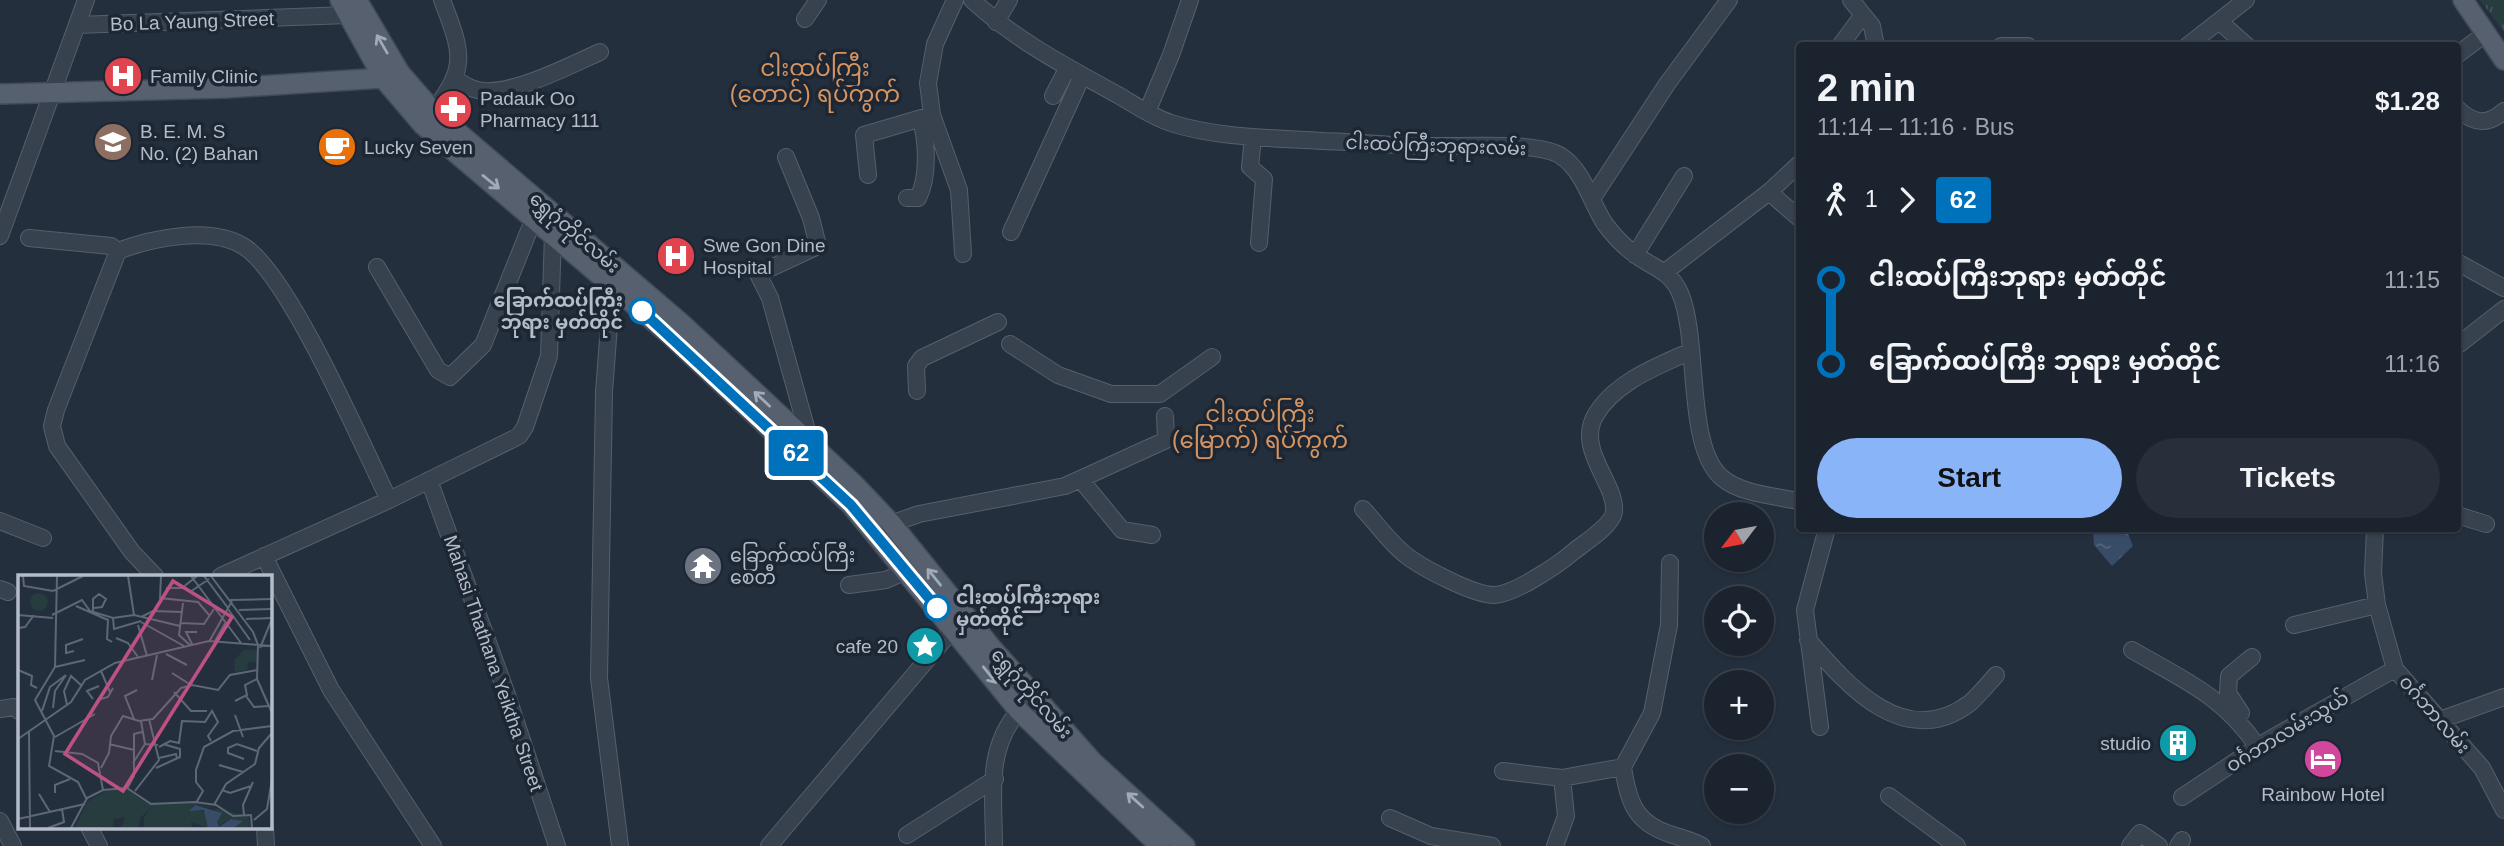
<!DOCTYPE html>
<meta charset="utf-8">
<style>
body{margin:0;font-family:Arial,"Noto Sans Myanmar",sans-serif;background:#282f3a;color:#f1f3f6;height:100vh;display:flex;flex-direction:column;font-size:26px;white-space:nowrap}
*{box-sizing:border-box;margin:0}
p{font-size:23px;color:#a0a4aa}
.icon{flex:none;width:38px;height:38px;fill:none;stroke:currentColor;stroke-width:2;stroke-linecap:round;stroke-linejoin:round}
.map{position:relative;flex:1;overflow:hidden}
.panel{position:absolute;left:1796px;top:42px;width:665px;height:490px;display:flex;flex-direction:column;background:#1b232e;border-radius:7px;box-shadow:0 2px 5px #0004,0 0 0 2px #39404a}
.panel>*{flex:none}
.badge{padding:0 14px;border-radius:5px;font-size:24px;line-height:46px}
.needle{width:46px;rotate:238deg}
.buttons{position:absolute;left:1704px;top:502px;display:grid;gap:14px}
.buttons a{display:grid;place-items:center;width:70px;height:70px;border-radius:50%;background:#1b232e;box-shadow:0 2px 5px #0004,0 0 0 2px #39404a;font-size:35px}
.map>.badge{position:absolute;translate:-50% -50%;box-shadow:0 0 0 4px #fff}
.legs{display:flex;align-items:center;gap:10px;height:77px;padding:0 21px;font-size:23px}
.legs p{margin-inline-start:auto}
.summary{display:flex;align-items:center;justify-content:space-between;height:119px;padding:0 21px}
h1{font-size:38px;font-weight:700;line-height:52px}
.button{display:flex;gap:14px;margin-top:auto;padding:14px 21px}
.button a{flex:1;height:80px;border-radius:42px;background:#8ab4f8;color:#111;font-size:28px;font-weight:700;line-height:80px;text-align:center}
.button a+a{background:#282f3a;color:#f1f3f6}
ul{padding:0 21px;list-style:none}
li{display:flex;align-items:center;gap:24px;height:84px;font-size:26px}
li i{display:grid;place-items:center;width:10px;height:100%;margin:0 9px;background:currentColor}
li i::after{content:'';width:18px;height:18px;margin:-9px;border:5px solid;border-radius:50%;background:#1b232e}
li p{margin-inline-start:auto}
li:first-child i{background:linear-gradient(#0000 50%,currentColor 0)}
li:last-child i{background:linear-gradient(currentColor 50%,#0000 0)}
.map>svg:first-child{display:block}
.park{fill:url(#park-tufts)}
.water{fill:url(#water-ripples)}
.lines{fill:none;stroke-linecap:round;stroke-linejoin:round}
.minor-casing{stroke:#565f6c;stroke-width:18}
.major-casing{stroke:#414a57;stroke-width:22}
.minor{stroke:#38414e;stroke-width:16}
.major{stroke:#56606e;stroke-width:19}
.oneway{stroke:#a1aab7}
.line-1-casing{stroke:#fff;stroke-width:16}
.line-1{stroke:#0072bc;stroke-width:10}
.stop-1-dot{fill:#fff;stroke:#0072bc;stroke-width:3.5}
.labels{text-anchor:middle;stroke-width:7;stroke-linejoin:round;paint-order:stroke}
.street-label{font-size:19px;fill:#b4bcc9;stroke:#1d2633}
.poi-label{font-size:19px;fill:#b4bcc9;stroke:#1d2633;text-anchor:start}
.stop-label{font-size:19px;font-weight:bold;fill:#b4bcc9;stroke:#1d2633;text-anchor:end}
.quarter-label{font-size:23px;fill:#d59563;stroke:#1d2633}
.inset-road{fill:none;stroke:#5e6776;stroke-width:2}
.view{fill:#bd5182;fill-opacity:0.15;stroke:#bd5182;stroke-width:3.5}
.inset-edge{fill:none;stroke:#b4bcc9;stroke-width:3.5}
</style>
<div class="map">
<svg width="2504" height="846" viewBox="0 0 2504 846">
<defs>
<pattern id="park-tufts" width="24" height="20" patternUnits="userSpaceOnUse" patternTransform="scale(1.75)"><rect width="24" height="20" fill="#263c3f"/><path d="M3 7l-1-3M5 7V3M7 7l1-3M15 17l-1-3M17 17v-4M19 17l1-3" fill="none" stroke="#435659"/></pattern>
<pattern id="water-ripples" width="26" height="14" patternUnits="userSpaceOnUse" patternTransform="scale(1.75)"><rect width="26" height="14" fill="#394c67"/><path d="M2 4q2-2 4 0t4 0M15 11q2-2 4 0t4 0" fill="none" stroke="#53647b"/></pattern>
</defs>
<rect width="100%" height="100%" fill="#242f3e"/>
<!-- park -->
<path class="park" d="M2480 0H2504V32Z"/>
<!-- water -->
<path class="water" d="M2093 529H2126L2133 546 2112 566 2094 545Z"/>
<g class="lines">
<!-- minor casing -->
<g class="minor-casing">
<path id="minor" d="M955 0 935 44 928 83 932 115 959 190 963 254
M972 0C1015 40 1067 67 1118 95 1135 105 1152 117 1171 123 1217 138 1275 138 1323 141 1359 142 1395 146 1432 146 1460 147 1540 141 1561 156 1584 171 1591 203 1605 224 1614 236 1624 247 1636 255 1653 268 1671 271 1680 293 1700 339 1685 444 1721 477 1740 494 1775 496 1799 501
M1851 0 1872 26 1876 46
M805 19 818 0
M2219 21 2247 46
M996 22 1009 0
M77 25 348 15
M1840 46 1862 16
M2001 46H2028
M2187 46 2246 0
M2457 55 2485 34
M454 79C461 82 467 87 474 89 505 100 570 65 600 52
M1053 96 1067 69
M2457 108C2473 124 2487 126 2504 111
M1147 112 1171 55 1190 0
M426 120C467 69 465 59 442 0
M1253 137 1250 167 1264 179 1259 243
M786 157 811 218 818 246 758 274 770 298 811 445
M868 175 864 135 932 115
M1769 192 1799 218
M1593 197 1667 84 1729 0
M907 198H918C929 177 927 142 921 119
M1011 232 1082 76
M0 236 86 0
M29 238 111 246 118 251C152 238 210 226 243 246 288 272 363 447 389 500
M118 251 56 410 52 426 57 446 132 552 155 576
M1635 255 1684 176
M2457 262 2504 288
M377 267 438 370 450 377 483 345 538 208
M1665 272 1769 192 1799 164
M612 285 604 392 599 678 620 846
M1010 344 1058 375 1111 394H1160L1212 357
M2457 346 2504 309
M917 391 916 366 922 358 998 322
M429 480 506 692 557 846
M1081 480 1122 530 1152 535
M1363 509C1378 525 1393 547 1411 559 1427 570 1474 595 1494 595 1513 595 1558 565 1573 552 1584 543 1612 526 1614 512 1617 484 1576 450 1595 416 1614 382 1658 366 1691 351
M2457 515 2486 524
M0 521 43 538
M882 527 919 514 1065 486 1166 440 1165 416
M2375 528 2373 573 2377 605 2395 669 2482 768 2504 810
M264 556 331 690 433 846
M221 576 389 500 519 436 525 427 549 356 553 234
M849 585 886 580 908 570
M0 589 8 592
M2294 625 2377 605
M1808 640C1848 686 1905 752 1970 703 1979 695 1988 684 1996 675
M2132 650C2185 681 2222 695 2258 747
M0 709 14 707 19 711
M2241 713 2228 693 2229 676 2252 657
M2440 720 2504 697
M1820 727 1805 610 1827 528
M1623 767 1652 713 1669 625 1670 563
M1503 771 1562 778 1623 767C1628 801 1635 823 1670 834 1681 838 1692 840 1702 846
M1889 796 1957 846
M2182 797 2265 742 2395 669
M1390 818 1431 836 1492 846
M0 821 13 846
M89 827 99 846
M265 827 266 846
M907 835 995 779
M769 846 953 629
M994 846C994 797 985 749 1019 711
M1555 846 1566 816 1562 778
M2130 846 2140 833 2159 846
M2178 846 2182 840"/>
</g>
<!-- major casing -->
<g class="major-casing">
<path id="major" d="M340 0 383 78 423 125 670 335 851 505 1019 711 1160 846
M357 0 400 73 433 111 681 323 855 485 891 523 991 647 1093 762 1185 846
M2463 0 2504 60
M0 94 226 88 383 78 393 75"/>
</g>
<!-- minor -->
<use href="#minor" class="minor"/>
<!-- major -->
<use href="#major" class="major"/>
</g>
<!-- one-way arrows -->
<defs><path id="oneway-shaft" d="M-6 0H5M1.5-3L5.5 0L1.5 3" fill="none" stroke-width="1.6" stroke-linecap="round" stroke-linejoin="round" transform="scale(1.75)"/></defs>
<g class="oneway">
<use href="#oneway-shaft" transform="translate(382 44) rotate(-120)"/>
<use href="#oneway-shaft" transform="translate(491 182) rotate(39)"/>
<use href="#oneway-shaft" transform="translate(762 399) rotate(-137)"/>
<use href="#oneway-shaft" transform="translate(934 577) rotate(-129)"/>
<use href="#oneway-shaft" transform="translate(990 675) rotate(51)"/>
<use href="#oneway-shaft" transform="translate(1135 800) rotate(-138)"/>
</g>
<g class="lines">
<!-- line-1 casing -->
<g class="line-1-casing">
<path id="line-1" d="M642 311 851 505 937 608"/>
</g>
<!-- line-1 -->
<use href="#line-1" class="line-1"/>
</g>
<!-- icons -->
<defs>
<g id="hospital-disc" transform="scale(2.0125)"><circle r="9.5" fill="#e0444e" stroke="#1d2633"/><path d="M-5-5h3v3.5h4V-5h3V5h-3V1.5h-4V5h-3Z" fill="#fff"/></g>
<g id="pharmacy-disc" transform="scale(2.0125)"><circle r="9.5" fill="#e0444e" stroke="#1d2633"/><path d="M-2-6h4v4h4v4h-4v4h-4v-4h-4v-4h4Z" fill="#fff"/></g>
<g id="school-disc" transform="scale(2.0125)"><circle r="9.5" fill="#8d6e63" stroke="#1d2633"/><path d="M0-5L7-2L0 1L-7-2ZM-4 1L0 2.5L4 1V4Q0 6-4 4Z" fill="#fff"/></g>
<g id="cafe-disc" transform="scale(2.0125)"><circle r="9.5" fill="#e8710a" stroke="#1d2633"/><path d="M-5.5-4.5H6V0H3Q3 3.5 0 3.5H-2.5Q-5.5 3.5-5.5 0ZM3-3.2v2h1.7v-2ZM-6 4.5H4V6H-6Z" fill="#fff"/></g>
<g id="temple-disc" transform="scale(2.0125)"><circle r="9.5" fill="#6b7280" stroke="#1d2633"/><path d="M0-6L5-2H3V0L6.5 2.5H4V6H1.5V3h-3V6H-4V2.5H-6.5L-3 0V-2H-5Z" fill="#fff"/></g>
<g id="sight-disc" transform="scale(2.0125)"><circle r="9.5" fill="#0f9aa8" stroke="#1d2633"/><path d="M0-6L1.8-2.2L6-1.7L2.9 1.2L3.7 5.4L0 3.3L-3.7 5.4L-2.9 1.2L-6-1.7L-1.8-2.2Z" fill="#fff"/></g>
<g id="building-disc" transform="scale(2.0125)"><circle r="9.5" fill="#0f9aa8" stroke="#1d2633"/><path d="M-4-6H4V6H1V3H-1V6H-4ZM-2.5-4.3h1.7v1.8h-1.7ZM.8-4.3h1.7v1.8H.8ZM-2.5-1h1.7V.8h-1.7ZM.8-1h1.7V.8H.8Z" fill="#fff"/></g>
<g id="hotel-disc" transform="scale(2.0125)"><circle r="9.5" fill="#d1479c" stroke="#1d2633"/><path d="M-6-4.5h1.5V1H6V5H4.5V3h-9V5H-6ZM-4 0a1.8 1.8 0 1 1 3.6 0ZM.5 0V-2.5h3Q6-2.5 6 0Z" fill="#fff"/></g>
</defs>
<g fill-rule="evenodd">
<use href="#hospital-disc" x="123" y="76"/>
<use href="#pharmacy-disc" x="453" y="109"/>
<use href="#school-disc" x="113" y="142"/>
<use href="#cafe-disc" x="337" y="147"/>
<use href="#hospital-disc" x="676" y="256"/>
<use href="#temple-disc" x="703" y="566"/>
<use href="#sight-disc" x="925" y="646"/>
<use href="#building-disc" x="2178" y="743"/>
<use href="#hotel-disc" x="2323" y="759"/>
</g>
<!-- markers -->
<g class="stop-1-dot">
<circle cx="642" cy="311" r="12"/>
<circle cx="937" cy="608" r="12"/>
</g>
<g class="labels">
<!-- street labels -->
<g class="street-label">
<text transform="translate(192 21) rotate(-2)" y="7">Bo La Yaung Street</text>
<text transform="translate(1436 145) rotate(2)" y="7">ငါးထပ်ကြီးဘုရားလမ်း</text>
<text transform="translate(575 232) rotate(41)" y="7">ရွှေဂုံတိုင်လမ်း</text>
<text transform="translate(494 663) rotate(71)" y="7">Mahasi Thathana Yeiktha Street</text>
<text transform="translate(1032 693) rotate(49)" y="7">ရွှေဂုံတိုင်လမ်း</text>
<text transform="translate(2435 714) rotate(49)" y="7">ဝင်္ဂဘာလမ်း</text>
<text transform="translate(2287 731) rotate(-31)" y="7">ဝင်္ဂဘာလမ်းသွယ်</text>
</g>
<!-- poi labels -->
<g class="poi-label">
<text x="150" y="83">Family Clinic</text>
<text x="480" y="105">Padauk Oo<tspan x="480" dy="22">Pharmacy 111</tspan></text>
<text x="140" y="138">B. E. M. S<tspan x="140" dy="22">No. (2) Bahan</tspan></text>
<text x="364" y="154">Lucky Seven</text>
<text x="703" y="252">Swe Gon Dine<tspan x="703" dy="22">Hospital</tspan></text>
<text x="730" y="562">ခြောက်ထပ်ကြီး<tspan x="730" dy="22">စေတီ</tspan></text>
<text x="898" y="653" text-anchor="end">cafe 20</text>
<text x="2151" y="750" text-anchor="end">studio</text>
<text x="2323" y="801" text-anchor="middle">Rainbow Hotel</text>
</g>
<!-- stop labels -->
<g class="stop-label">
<text x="623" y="307">ခြောက်ထပ်ကြီး<tspan x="623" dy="22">ဘုရား မှတ်တိုင်</tspan></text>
<text x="956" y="604" text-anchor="start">ငါးထပ်ကြီးဘုရား<tspan x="956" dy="22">မှတ်တိုင်</tspan></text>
</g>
<!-- quarter labels -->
<g class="quarter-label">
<text x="815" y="76">ငါးထပ်ကြီး<tspan x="815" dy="26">(တောင်) ရပ်ကွက်</tspan></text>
<text x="1260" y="422">ငါးထပ်ကြီး<tspan x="1260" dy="26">(မြောက်) ရပ်ကွက်</tspan></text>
</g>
</g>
<!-- overview -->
<g transform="translate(18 575)">
<rect width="254" height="254" fill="#242f3e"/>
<path d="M12 27a9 9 0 1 1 18 0a9 9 0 1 1-18 0Z" fill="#263c3f"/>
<path d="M226 75H240L239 87H230L229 95 217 97 216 85Z" fill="#263c3f"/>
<path d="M109 214 127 227 174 228 230 241 232 253H216L225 246 212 244 199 252 197 234 177 230 173 232 189 238 190 253 173 247 174 253H126V242L134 232 122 243 121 253H103L107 242 96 244 95 251 88 253H57L69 227 88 216Z" fill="#263c3f"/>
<path d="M177 230 204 238 199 247 201 252 213 244 225 246 216 253H190L186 235 171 236Z" fill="#394c67"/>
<path class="inset-road" d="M5 1 6 11 35 16M39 1 37 92 17 125 36 161 31 191 60 207 69 225M110 1 116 40M143 1 142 23 180 27 191 40M173 1 223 68M186 1 210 33M193 1 235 57 240 70 239 104 254 138M148 13H164L179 1M35 16 65 1M172 17 191 4M212 25 254 24M165 28 161 60 173 71M58 31 90 45 89 64 94 67M210 34 232 65M221 35 254 34M75 36V24L81 19 88 24 84 32 76 33M0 40 35 43M34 40 64 25 72 36 95 43 116 40 162 51M123 42 135 36 164 37M95 43 96 54 123 46M228 44 254 43M123 47 166 71M162 48 186 49 196 34M120 50 129 81M0 53 7 52 16 40M98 63 110 68 120 82M197 66 208 47M191 67 214 26M174 69 168 57H179M242 73 254 44M56 76 48 78V70L65 64M148 79 169 90M37 92 67 85M0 95 14 101 13 110 19 113M83 96 92 117M154 98 173 110M134 105 139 80M156 117 173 136H189M228 121 236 132 250 131M75 124 69 116 81 111M79 125 90 122 95 113M217 126 229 120 227 110 239 104M49 130 46 116 53 101 64 111M24 136 32 112 48 100 37 116 35 133M217 140 225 162M116 144 107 121 119 115M123 146 127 169 140 170M11 157 12 253M37 162 77 139M0 164 53 127 67 105 97 88 191 66 254 71M91 169 116 175M141 172 152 166 161 168 164 146 187 147 194 136 200 147 190 161 193 166M37 176 64 179 80 188 85 215M141 183 158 179 159 184M226 184 210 178V173L219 169 239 176M115 188 127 169M201 190 225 197M83 193 91 178 93 161 105 141 121 146 135 144 163 113 174 110 200 115 212 100 239 95M138 193 162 182V174L145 169M109 214 116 201V159L124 157M204 215 212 218 233 211M117 216 141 185 131 144M37 218V210L52 204M21 219 32 237M178 228 185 216 178 207V195L186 172 215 156 254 151M196 230 208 209 237 189 241 173 254 158M226 240 225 230 235 207M0 244 67 229M236 245 249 234 254 204M30 253 46 247 44 234M53 253 69 223 85 215 109 213 133 229 177 227 198 230 215 241 233 240 234 253"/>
<path class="view" d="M155 6 214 42 105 216 47 179Z"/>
<rect width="254" height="254" class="inset-edge"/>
</g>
</svg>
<div class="buttons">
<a><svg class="needle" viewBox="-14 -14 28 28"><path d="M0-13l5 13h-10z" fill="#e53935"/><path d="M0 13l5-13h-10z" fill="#a0a4aa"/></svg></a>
<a><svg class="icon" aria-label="locate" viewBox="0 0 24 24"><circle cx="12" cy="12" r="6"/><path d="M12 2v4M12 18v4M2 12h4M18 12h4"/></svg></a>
<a>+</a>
<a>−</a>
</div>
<b class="badge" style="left:796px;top:453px;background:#0072bc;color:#fff">62</b>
<section class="panel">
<div class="summary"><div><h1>2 min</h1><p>11:14 – 11:16 · Bus</p></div><b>$1.28</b></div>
<div class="legs"><svg class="icon" aria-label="walk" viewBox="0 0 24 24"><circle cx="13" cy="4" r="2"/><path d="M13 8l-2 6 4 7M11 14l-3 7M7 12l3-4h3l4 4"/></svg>1<svg class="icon" aria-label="forward" viewBox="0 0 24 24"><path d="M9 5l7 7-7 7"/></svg><b class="badge" style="background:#0072bc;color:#fff">62</b></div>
<ul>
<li><i style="color:#0072bc"></i><b>ငါးထပ်ကြီးဘုရား မှတ်တိုင်</b><p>11:15</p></li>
<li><i style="color:#0072bc"></i><b>ခြောက်ထပ်ကြီး ဘုရား မှတ်တိုင်</b><p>11:16</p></li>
</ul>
<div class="button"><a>Start</a><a>Tickets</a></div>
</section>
</div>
